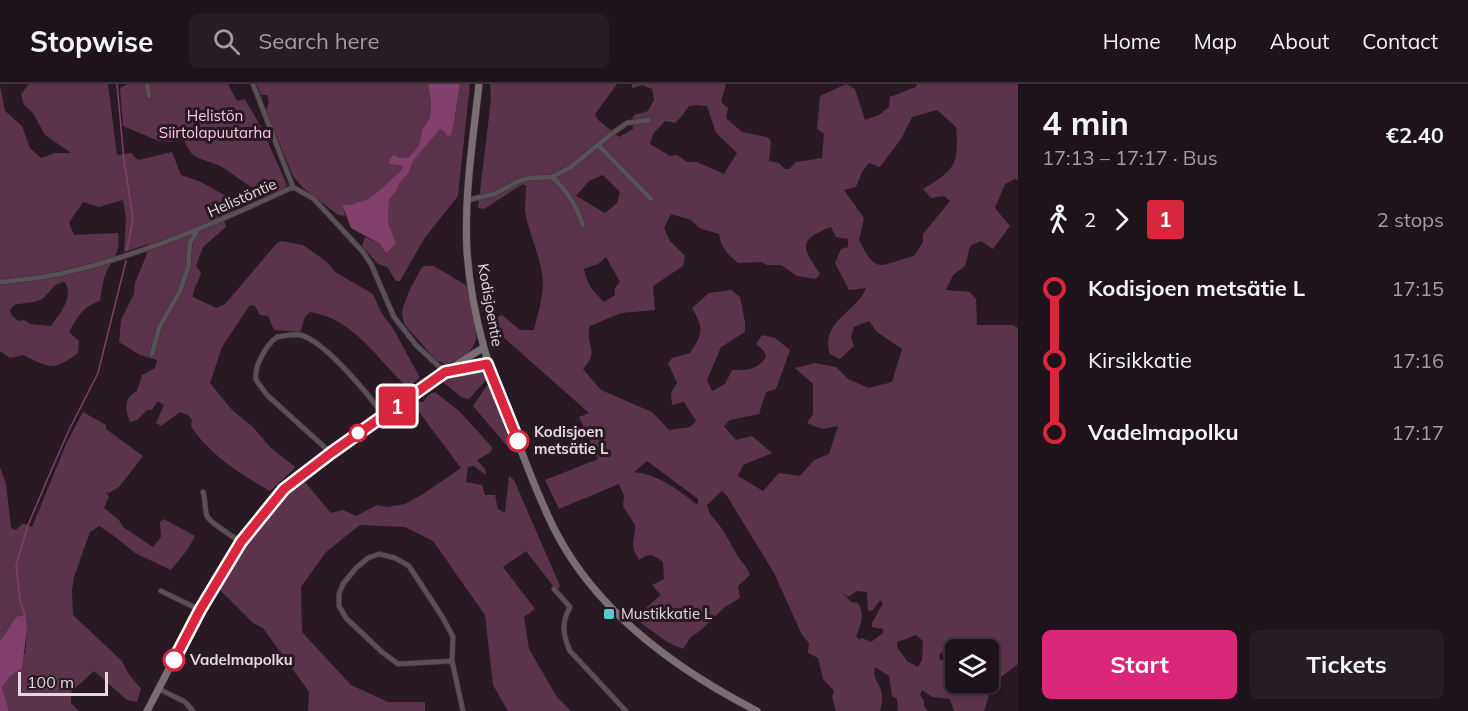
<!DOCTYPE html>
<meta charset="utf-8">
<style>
body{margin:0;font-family:Mulish,sans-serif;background:#261c23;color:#f1f3f6;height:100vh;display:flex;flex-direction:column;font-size:22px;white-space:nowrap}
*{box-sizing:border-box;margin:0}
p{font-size:20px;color:#a19ea2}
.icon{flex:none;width:33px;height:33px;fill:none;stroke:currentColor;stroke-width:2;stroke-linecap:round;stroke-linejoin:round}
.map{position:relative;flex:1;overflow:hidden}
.details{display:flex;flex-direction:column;background:#1e131a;width:450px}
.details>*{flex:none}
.badge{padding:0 12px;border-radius:4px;font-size:21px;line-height:39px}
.fabs{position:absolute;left:945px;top:555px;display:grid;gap:12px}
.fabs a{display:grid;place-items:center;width:54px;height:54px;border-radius:9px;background:#1e131a;box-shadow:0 2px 4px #0004,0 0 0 2px #3c3239;font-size:30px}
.scale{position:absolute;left:18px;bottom:15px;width:90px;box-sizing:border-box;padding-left:6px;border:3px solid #e4d9df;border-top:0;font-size:16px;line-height:21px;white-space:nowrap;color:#e4d9df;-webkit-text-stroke:4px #281922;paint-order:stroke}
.map>.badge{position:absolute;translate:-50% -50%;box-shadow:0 0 0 3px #fff}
.legs{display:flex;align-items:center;gap:9px;height:66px;padding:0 24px;font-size:20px}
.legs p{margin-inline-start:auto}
.headline{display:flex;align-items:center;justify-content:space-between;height:102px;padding:0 24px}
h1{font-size:33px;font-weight:700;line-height:45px}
.button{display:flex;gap:12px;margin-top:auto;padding:12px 24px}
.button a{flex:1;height:69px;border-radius:9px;background:#db2777;color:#fff;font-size:24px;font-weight:700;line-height:69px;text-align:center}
.button a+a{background:#261c23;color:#f1f3f6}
ul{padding:0 24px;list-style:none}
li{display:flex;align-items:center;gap:21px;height:72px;font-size:22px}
li i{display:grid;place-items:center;width:9px;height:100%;margin:0 8px;background:currentColor}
li i::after{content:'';width:15px;height:15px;margin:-8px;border:4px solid;border-radius:50%;background:#1e131a}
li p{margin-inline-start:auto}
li:first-child i{background:linear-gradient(#0000 50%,currentColor 0)}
li:last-child i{background:linear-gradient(currentColor 50%,#0000 0)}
header{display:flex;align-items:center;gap:36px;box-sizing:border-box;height:84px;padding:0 30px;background:#1e131a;border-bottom:2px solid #3c3239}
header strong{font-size:28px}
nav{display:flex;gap:33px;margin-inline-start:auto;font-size:21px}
.search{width:420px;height:54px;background:#261c23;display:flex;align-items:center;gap:15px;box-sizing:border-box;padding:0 21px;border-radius:9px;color:#a19ea2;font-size:22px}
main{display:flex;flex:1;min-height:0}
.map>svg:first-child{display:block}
.green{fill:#5b344c;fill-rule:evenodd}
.water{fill:#804069}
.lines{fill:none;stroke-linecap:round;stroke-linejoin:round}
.stream{stroke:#804069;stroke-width:1.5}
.street-casing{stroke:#42343c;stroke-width:6}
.secondary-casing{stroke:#42343c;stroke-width:8}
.street{stroke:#595155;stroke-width:4.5}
.secondary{stroke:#7a6d74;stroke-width:7}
.line-1-casing{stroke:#fff;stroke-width:14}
.line-1{stroke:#d7263d;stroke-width:9}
.stop-1-dot{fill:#fff;stroke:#d7263d;stroke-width:3}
.poi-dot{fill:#53cdca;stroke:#281922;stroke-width:2}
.labels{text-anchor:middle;stroke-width:6;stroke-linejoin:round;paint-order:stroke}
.park-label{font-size:15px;fill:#fec3e5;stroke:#281922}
.street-label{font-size:15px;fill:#e4d9df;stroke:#281922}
.stop-label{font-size:15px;font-weight:bold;fill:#e4d9df;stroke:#281922;text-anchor:start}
.poi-label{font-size:15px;fill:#e4d9df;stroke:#281922;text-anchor:start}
</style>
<header>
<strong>Stopwise</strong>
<div class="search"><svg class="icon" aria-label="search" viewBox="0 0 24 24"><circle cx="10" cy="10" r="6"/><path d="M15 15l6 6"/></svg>Search here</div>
<nav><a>Home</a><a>Map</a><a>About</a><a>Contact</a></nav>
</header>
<main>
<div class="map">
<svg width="1018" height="627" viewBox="0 0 1018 627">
<rect width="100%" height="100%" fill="#281922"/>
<!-- green -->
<path class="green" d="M29 0H108L117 71 131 69 138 76 172 68 181 91 201 98 238 119 233 128 223 133 226 143 203 163 196 182 201 189C199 198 193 204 193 213L216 224 225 220 277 159 281 157 303 161 327 178 335 188 373 210 381 228 394 246 420 294 407 303C377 275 354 235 310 228L305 233 300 248 274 246 268 232 260 231 254 221 249 222 222 263 210 299 232 326 252 342 270 363 295 383 294 385 270 407C243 392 207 369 191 342L192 336 188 331 180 328 161 342 156 339 164 321 158 317 152 326H147L137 336 130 338C125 325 123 315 137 307L142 291 155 284 157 276 140 271 119 258 121 236 134 210 135 199 146 172 148 160 124 168 126 135 123 116 99 123 83 118 69 139 74 151 118 149C120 171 114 171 106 189 102 197 102 208 100 217 83 222 77 234 69 248L79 257 78 269C52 288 51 284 23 271L10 274 0 267V1L5 27 22 42 30 64 41 74 55 69H71L45 51 33 29 24 21 21 10ZM65 198C74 214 60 229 51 242L30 240 24 236 19 237 12 232 10 226 14 221C21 219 36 219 42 215 51 209 52 199 65 198Z
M128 0H228L237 17 245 15 261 43 287 101C266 123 239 92 220 82 212 78 200 76 193 71 188 66 184 56 181 50L176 49 172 58 159 57 123 42 120 4Z
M257 0H428L431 19 430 34 422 46 419 61 409 73 399 74 389 80 403 82 401 87C390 95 382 106 371 114 365 117 358 117 352 121L343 120 345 132 338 131 302 103 293 92 266 27 269 18 267 11H261Z
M460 0H470L458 112 424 155 400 197H396L387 183 378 180 362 162 365 153 380 160 388 139 389 116 396 107 399 98 408 90 413 77 435 48 440 45 446 48 455 32Z
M490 0H617L595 30 598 36 619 53 633 45 632 35 634 31 648 27 654 16 652 5 643 1 632 4V0H726L721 18 728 24 726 34 742 48 767 53 771 57 769 77 779 79 785 85H789L796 78 822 74 824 50 817 45 820 12 846 0 855 5 865 36 879 31 889 23 890 13 916 3 917 0H1018V96L1015 95 1005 100 995 124 1010 142 993 165 981 157 970 162 965 182 953 191 946 206 970 208 976 215 977 241H1013L1018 244V580L993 599 984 627H954L950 615 932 613 922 606 920 611 924 617V622L928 627H898L897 615 892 612 889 592 875 583C872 594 878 597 881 606 883 613 882 620 880 627H836L832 613 834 607 823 595 818 574 808 569 809 559 802 551 774 489 727 412 722 407 707 421 710 430 723 446 737 471 748 486 750 491 738 502 740 514 725 523 701 546 690 554 683 565 667 558 634 534 661 511 652 501 664 495 663 478C653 471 650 468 639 476 629 460 635 457 635 441L623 422 624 412 619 400 559 425 545 396 598 375 579 333 589 329 502 252 494 234 502 231 520 246H534C538 229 545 208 542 190 539 168 528 148 525 126 525 118 526 110 526 102L523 100 484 125 478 124 491 16ZM697 21 707 22 716 49 737 69 724 90 697 78H687L677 71 670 72 650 60 653 50 665 37 675 39 681 33 689 22ZM937 26 956 43C959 81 955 86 923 105L931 114 944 112 950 117 923 150V158L914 172C880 180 877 193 859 156L864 134 844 106 856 103 862 88 869 79 880 83 901 55 912 33ZM603 91 620 108 617 119 605 129 576 112 589 97ZM671 130 691 136 699 144 719 150C721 163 728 171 738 179L761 178 767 181H781L797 192 816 195 820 190C802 163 797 156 831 143L836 153 848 155V163L841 165 835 179 849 206 866 204C858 227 819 238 830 270L840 275 854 262 851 254 854 243 869 237 877 248 902 265 892 298 869 304 848 295 836 283 815 279 795 284 813 300V330L807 339 822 345 838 342 829 370 814 376 800 392 779 389 763 407 738 392 743 381 772 369 752 352 736 356 724 342 730 336 759 330 766 308 776 305 790 266 775 254 762 251 756 260 764 267 766 273C757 286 748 286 732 286L725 300 712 307 707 296 721 263 745 248V238L740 213 731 206 709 209 692 224C704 244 703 250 690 269L672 274 668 279 677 299 671 309 672 321 684 318 696 337 690 343 669 346 652 328 601 306 583 285C601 266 584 261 590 242L621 229 655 226 653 202 683 182 685 172 670 157 664 144ZM606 173 620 198 615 204V211L604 218C593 207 587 201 584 185L598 180ZM647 377 698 415V421C678 406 660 391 634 388ZM857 507 867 508 868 527 873 526 880 516 883 519 872 539V543L883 545V549L871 558 862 554 859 556 856 552C861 541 865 530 858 519L851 518 842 508 848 513ZM916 551 923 557 922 576 918 583 907 577 897 563V558ZM961 557 973 565 988 566 989 582 992 586 989 591 988 598H956L955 578 940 576 939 571 945 565Z
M427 182H434L469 203 477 250C475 269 462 273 447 281L436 276 404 240 402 230 403 223 410 205 422 183Z
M471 287C479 287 484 287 487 295L469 315 461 313 443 298C448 289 461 289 471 287Z
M487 301 490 303 510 358 507 362 473 322Z
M435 308 459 327 492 363 491 368 477 376 485 385 486 391 474 382 468 383 466 398 482 401 485 411H495L498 425 505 429 509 392 514 396 560 502 557 507 526 467 503 483 535 525 524 533 529 565 557 613 571 627H508L493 601 485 531 433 457 405 443 360 441 326 468 301 503 302 548 351 601 388 618H425V627H308L309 608 263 544 253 539 218 504 236 476 278 419 304 397 331 429 343 426 356 432 377 421 387 423 405 420 423 410 461 384 416 324 417 318H423L428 311Z
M83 328 106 341V345L143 372 119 403 109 409 106 408 109 413 104 424 119 436 123 443 153 463 161 453 160 438 164 435 195 452 188 465 171 486 135 469 114 452 99 442 90 448 74 493 72 506 73 531 122 577 128 589 141 605 137 618 127 616 94 587 71 608V619L79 627H9L2 603 25 569 27 545 16 533 0 557V383L6 400 11 444 16 446 22 440H27L32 443 67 358Z"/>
<!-- water -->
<path class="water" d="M428 0H460L455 32 451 51 447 52 445 48 440 45 413 77 408 90 400 98 396 107 389 116 388 139 396 160 386 169 380 160 351 144 342 120 352 121C358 117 365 117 370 114 382 106 390 95 401 87L403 82 389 80 390 75 394 71 399 74 409 73 419 61 422 46 430 34 431 19Z
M25 531 27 545 22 584 10 592 2 603 9 627H0V557L16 533Z"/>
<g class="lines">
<!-- stream -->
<path class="stream" d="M117 0 124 76 133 135 127 166
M25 531 20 517 16 482 28 441 51 387 69 346 98 289 126 177"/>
<!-- street casing -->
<g class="street-casing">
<path id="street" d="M147 0 149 12
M253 0 293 103
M598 61 651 115
M552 93C566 105 577 124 583 141
M468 116 494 110 519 97 530 94 552 93 571 83 610 51 627 39 649 36
M0 198C20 196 40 194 59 190 141 172 218 138 293 103L314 115 363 168 371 180 394 233 416 261 445 288
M152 270 159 244 180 207 188 184 190 159 197 147
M331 369 267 311 256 296C254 282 266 261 277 253 284 252 292 250 300 251 324 256 369 311 383 331
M203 408C206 416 204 424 207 432 210 439 234 453 241 458
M554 505 570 523C561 539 563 551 570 567L626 627
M161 507 200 526
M452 577 398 580 382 568 346 534 339 522V510L343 500 356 484 368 474 379 470 395 474 409 482 443 534 453 553 452 577 463 627
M159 605 185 618 193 627"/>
</g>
<!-- secondary casing -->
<g class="secondary-casing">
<path id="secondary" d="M479 0C473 55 464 112 467 168 472 235 490 290 515 352 529 385 541 421 558 452 601 532 679 587 757 627
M451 286 487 280
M147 627C187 552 223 469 283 406 301 387 326 372 348 357 393 326 436 292 483 264"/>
</g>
<!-- street -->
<use href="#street" class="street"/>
<!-- secondary -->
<use href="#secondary" class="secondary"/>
</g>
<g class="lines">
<!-- line-1 casing -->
<g class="line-1-casing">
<path id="line-1" d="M174 576 200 526 241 458 284 405 331 369 445 288 487 280 518 357"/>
</g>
<!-- line-1 -->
<use href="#line-1" class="line-1"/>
</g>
<!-- markers -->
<g class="stop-1-dot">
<circle cx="358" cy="349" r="8"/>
<circle cx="518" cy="357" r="10"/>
<circle cx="174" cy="576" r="10"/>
</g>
<rect class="poi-dot" x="603" y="524" width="12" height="12" rx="3"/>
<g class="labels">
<!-- park labels -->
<g class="park-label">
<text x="215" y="37">Helistön<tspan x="215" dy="17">Siirtolapuutarha</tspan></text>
</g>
<!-- street labels -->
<g class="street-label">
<text transform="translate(242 114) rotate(-24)" y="5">Helistöntie</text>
<text transform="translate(490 221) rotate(80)" y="5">Kodisjoentie</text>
</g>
<!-- stop labels -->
<g class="stop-label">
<text x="534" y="353">Kodisjoen<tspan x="534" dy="17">metsätie L</tspan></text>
<text x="190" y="581">Vadelmapolku</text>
</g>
<!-- poi labels -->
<g class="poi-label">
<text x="621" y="535">Mustikkatie L</text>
</g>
</g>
</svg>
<div class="fabs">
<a><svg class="icon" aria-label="layers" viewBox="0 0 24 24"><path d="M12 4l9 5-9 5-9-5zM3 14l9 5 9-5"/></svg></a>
</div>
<div class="scale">100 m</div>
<b class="badge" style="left:397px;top:322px;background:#d7263d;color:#fff">1</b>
</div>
<section class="details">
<div class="headline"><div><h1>4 min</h1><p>17:13 – 17:17 · Bus</p></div><b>€2.40</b></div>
<div class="legs"><svg class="icon" aria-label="walk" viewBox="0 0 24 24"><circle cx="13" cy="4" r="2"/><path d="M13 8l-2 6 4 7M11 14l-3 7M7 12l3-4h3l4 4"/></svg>2<svg class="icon" aria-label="forward" viewBox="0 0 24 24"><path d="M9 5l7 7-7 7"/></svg><b class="badge" style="background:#d7263d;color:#fff">1</b><p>2 stops</p></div>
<ul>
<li><i style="color:#d7263d"></i><b>Kodisjoen metsätie L</b><p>17:15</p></li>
<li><i style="color:#d7263d"></i><span>Kirsikkatie</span><p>17:16</p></li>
<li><i style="color:#d7263d"></i><b>Vadelmapolku</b><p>17:17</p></li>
</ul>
<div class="button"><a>Start</a><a>Tickets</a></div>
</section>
</main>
